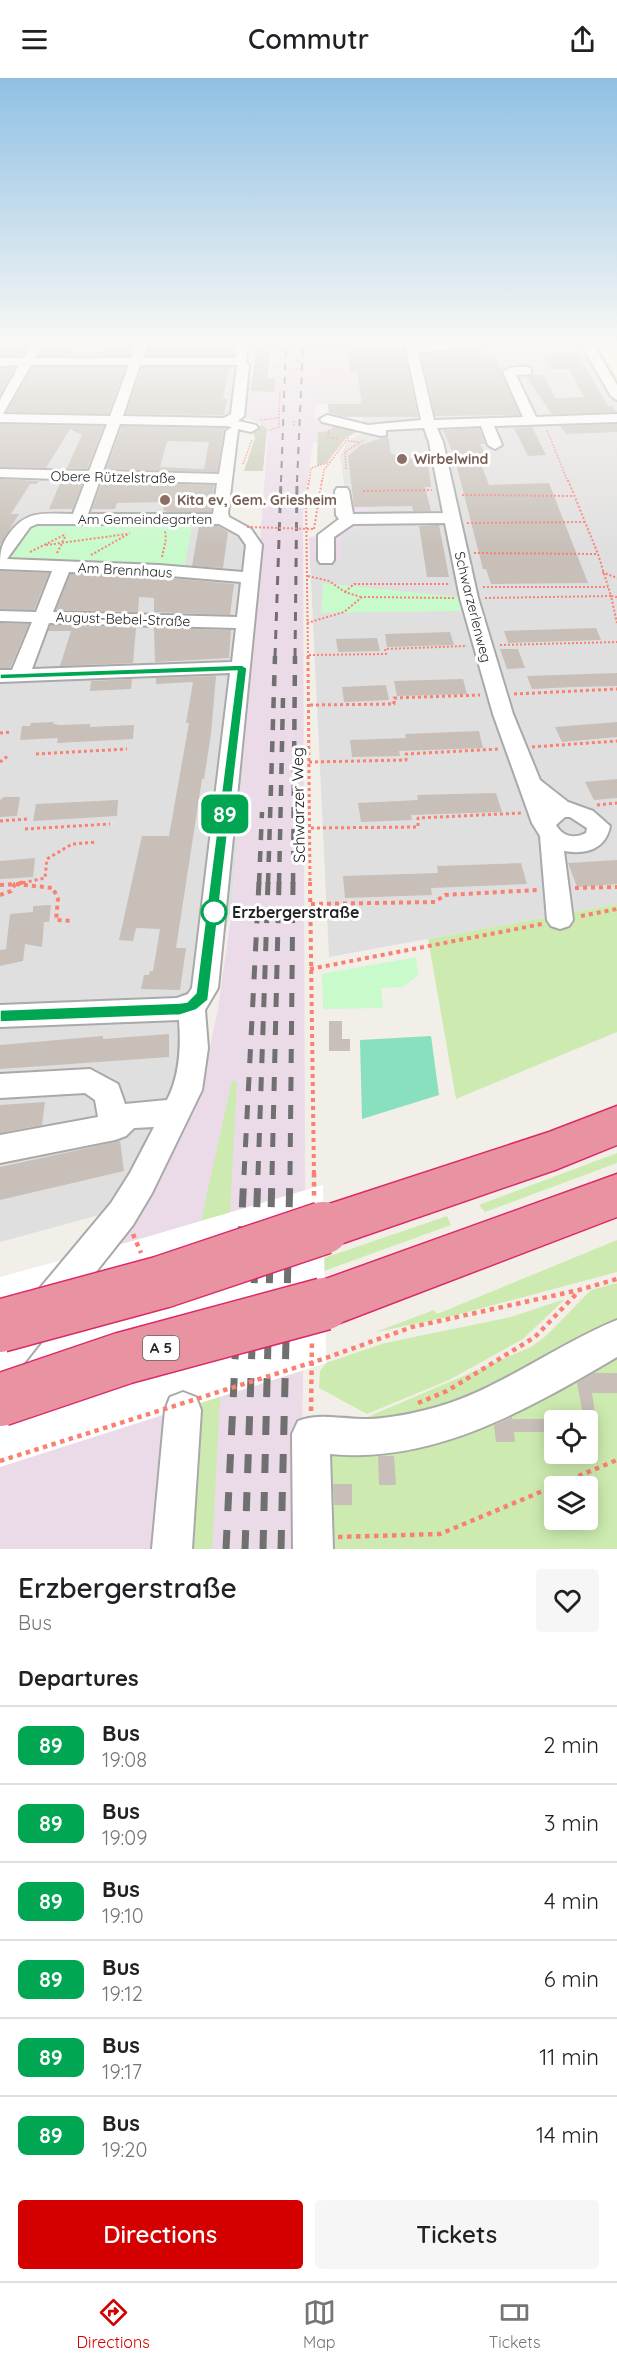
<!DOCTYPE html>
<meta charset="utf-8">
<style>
body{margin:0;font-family:Quicksand,sans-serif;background:#f6f6f6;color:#202124;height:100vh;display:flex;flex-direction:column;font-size:22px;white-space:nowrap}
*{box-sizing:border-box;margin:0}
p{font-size:20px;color:#757577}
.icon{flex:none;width:33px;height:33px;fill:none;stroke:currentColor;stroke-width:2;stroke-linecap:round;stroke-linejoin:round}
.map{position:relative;height:1471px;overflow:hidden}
.details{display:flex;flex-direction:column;background:#fff;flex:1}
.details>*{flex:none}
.badge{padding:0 12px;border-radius:9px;font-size:21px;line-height:39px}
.tools{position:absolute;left:544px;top:1332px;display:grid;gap:12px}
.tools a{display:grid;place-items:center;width:54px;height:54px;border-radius:6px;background:#fff;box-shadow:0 3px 15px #0003;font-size:30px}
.map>.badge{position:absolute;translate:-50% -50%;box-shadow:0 0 0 3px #fff}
h2{padding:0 18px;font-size:22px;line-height:54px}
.round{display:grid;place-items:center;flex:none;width:63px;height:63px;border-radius:6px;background:#f6f6f6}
.overview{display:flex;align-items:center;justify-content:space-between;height:102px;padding:0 18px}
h1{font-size:28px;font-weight:600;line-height:45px}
.primary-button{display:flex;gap:12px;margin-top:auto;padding:12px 18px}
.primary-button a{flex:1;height:69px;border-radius:6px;background:#d40000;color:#fff;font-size:24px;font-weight:600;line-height:69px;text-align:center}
.primary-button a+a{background:#f6f6f6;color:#202124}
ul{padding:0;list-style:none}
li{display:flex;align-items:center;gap:18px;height:78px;padding:0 18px;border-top:2px solid #e0e0e0}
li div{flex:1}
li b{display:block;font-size:22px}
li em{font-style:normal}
li .badge{min-width:66px;font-weight:700;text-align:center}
header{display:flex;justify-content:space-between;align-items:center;height:78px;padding:0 18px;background:#fff;font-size:27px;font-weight:600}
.tabs{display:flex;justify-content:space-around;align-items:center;height:84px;border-top:2px solid #e0e0e0;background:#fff;font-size:16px;color:#757577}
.tabs a{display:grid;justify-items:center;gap:3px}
.tabs .selected{color:#d40000}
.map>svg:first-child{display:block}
.residential{fill:#e0dfdf}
.commercial{fill:#f2dad9}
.industrial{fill:#ebdbe8}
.education{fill:#ffffe5}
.construction{fill:#c7c7b4}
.grass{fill:#cdebb0;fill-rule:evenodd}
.park{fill:#c8facc}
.pitch{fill:#88e0be}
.pier{fill:#fff}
.building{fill:#c7bfb8;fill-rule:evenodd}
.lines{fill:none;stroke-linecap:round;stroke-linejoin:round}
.minor-casing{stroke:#a9a9a9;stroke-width:4}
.highway-casing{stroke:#dc2a67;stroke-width:3}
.path-far4{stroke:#fa8072;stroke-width:1.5;stroke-dasharray:1.5 1.5;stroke-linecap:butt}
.path-far3{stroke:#fa8072;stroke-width:2;stroke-dasharray:2 2;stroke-linecap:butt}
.path-far2{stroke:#fa8072;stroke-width:3;stroke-dasharray:3 3;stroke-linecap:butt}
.path-far1{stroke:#fa8072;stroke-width:4;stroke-dasharray:4 4;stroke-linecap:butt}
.path{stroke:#fa8072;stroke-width:4.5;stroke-dasharray:4.5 4.5;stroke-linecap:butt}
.minor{fill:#fff;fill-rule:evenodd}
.highway{fill:#e892a2;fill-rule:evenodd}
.rail-far4{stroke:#707070;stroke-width:2;stroke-dasharray:7 7;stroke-linecap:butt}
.rail-far3{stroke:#707070;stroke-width:3;stroke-dasharray:9 9;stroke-linecap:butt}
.rail-far2{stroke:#707070;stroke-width:4.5;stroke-dasharray:11 11;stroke-linecap:butt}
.rail-far1{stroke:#707070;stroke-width:5;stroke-dasharray:14 14;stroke-linecap:butt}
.rail{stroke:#707070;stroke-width:7;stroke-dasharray:19 19;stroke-linecap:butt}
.highway-bridge-casing{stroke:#dc2a67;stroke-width:55;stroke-linecap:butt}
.path-bridge-far1{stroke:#fa8072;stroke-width:2;stroke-dasharray:2 2;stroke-linecap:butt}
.path-bridge{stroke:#fa8072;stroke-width:4.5;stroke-dasharray:4.5 4.5;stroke-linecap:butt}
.highway-bridge{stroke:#e892a2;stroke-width:52}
.line{fill:#00a651;stroke:#fff;stroke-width:1.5}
.education-dot{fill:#8d6e63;stroke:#fff;stroke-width:2}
.stop-dot{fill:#fff;stroke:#00a651;stroke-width:3}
.labels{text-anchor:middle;stroke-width:6;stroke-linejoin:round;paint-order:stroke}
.far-education-label{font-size:14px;font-weight:bold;fill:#785e54;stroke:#fff;text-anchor:start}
.far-street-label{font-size:14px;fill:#222;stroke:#fff}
.shield{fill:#fff;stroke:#646464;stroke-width:1.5}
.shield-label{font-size:15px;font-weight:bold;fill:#222}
.street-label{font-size:16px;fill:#222;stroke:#fff}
.stop-label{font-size:16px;font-weight:bold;fill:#222;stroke:#fff;text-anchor:start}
</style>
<header><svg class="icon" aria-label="menu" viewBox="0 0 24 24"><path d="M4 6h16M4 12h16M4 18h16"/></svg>Commutr<svg class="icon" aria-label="share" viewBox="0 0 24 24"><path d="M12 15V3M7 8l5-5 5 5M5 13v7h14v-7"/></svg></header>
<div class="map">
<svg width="617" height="1471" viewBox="0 0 617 1471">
<rect width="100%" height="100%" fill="#f2efe9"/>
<!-- residential -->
<path class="residential" d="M0 266H244L243 338 227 436 260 470 233 824 185 1010 114 1133 0 1164Z
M402 266H617V826L329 879 310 482H342V456L362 448 345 412 340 378 348 363 358 357 364 356 360 326H314L317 305 409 302Z"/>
<!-- commercial -->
<path class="commercial" d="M244 266H279L277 282H242Z
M313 266H402L410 302 317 305 318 298 314 297Z"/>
<!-- industrial -->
<path class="industrial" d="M279 266H313L314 297H318L315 341H332V365H313L303 433 305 1109 301 1471H0V1295L196 1018 206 989 218 931 233 824 268 356 259 345 243 338 247 300H271L272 285 277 284Z
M367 411 371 447 342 456V482H310L309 459 320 458 341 444V412Z"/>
<!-- education -->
<path class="education" d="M597 266H617V299Z"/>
<!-- construction -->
<path class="construction" d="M336 345 362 351 346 360 327 384 317 388 318 354 330 353Z
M262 347 267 351 263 393H244L255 360 252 351Z"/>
<!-- grass -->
<path class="grass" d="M617 826V954L456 1021 428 861Z
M232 1003H237L212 1471H184L203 1211 192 1198 205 1124Z
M617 1075V1085L485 1134 479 1127Z
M447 1138 451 1147 324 1193V1180Z
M617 1162V1194L460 1236 373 1255 434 1232 437 1236Z
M617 1205V1471H317L316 1361 531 1269 547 1257 591 1212ZM555 1342H588V1376H555ZM555 1408H588V1442H555Z
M565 1221 523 1261 449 1302 367 1336 319 1310 320 1293 326 1285 385 1265 511 1239Z"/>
<!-- park -->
<path class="park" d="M193 444 184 491 7 484 30 446Z
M323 505 458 519 461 533 321 535Z
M416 879 418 897 403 909 381 910 383 930 323 931 322 896Z"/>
<!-- pitch -->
<path class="pitch" d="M431 958 439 1017 362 1041 360 962Z"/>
<!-- pier -->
<path class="pier" d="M323 1107 326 1285 0 1389V1199L143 1160Z"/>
<!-- building -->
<path class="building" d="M4 266H28L22 278H0Z
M45 266H56L53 272H73L70 278H39Z
M109 266H134L129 278H98L99 274H107Z
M189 266H224V273H233L232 278H146L150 267H159L162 268 161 272 188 271Z
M395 269H403L418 339H346L329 335 328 326H362L357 294H350L348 272H396Z
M477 272 479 278 495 277 520 337 435 338 421 276Z
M256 273H270L268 300H275L274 314 251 313Z
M577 275 608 328H612L617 334 552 336 526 299 543 296 555 320 584 319 569 291H552L544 279H551L549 276Z
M15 289 0 317V290Z
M32 289H126L108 336 7 334Z
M142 289H229L223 321H227L224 337 126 336Z
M0 346 104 348 87 391 67 390 82 357 70 351 46 390 0 389Z
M617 346V354L566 356 560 348Z
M122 348 224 350 217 394 106 391ZM167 363 209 364 204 391 160 389Z
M532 349 546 377 528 378 514 350Z
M479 350 485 366H480L485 376H477L489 407 549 405 588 505 491 506 486 491H483L455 381 443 352Z
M388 358 391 376 412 381 427 376 431 409H425L431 433H413L412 428 354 429 348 378 361 367Z
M0 401 39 403 37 406H30L11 436H19L0 467Z
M61 403 83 404 73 431H49Z
M102 404 214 407 211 434H167L163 432 165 424 117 425 115 431H92Z
M439 447 449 499H427L419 448Z
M199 448H218L228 454 223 490 192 488Z
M0 493 49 495 34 532 0 531Z
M70 496 159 499 234 506 230 537 154 534V520L139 519 138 534 56 532Z
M0 545 29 546 10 590H0Z
M51 547 136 550 133 585 60 588 71 553H48Z
M154 550 231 552 229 580 155 584Z
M596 550 601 562 508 565 504 553Z
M450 554 454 567 387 569 385 556Z
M377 560 380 573 338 574 336 561Z
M500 571H518L525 590 507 591Z
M617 595V608L573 609 532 611 527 598Z
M216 598 211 656 204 701H202L176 870H186L180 912 141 911 144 897H149L150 893H153L160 851 136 850 133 863 119 862 142 758H169L189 645H186L193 604 156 606V600Z
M132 601 131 611 90 613 91 603Z
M463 601 467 616 397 618 394 603Z
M386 607 389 622 344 624 342 609Z
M54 644 53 646 60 647 90 646V649L134 647 133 661 57 665 58 660 20 662 22 648H30L31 645Z
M617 644V659L562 664 555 649Z
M479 653 483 670 399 673 400 678 352 679 350 662 406 660 405 656Z
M617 701V720L594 722 585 704Z
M496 715 502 734 411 737 412 742 361 744 358 725 418 722 417 717Z
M4 719H20L17 738 0 739V722Z
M118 722 117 738 33 743 36 726Z
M35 780 33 799 0 801V783Z
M617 782V806L577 809 568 785Z
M521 785 527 806 431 810 432 817 345 820 343 798 438 795 437 788Z
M51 827 49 844H44L42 869 25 866 23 883 0 888V872L6 871 10 836 33 834V828Z
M329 943H342V961H350V973H329Z
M169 956V979L0 991V967L103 958V961Z
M45 1024 42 1047 0 1055V1027Z
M120 1063 124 1093 0 1122V1089Z
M593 1295H617V1315H592L596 1342H584L577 1305Z
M512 1339V1341H548L550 1354H514L515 1364H496L494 1347Z
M378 1378H394L396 1407H379Z
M333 1406H352V1427H334Z"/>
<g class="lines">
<!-- minor casing -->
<g class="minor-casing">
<path id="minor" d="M31 266H43L35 280H131L136 266H148L143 280H235L236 266H248L246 283 249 287 244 338 238 343 256 347 258 350 251 354 238 351 228 435 229 439 251 451 262 467 218 910 205 932 208 970 202 1012 152 1115 133 1147 13 1299 0 1304V1258L111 1125 130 1095 154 1049 134 1050 126 1058 115 1062 0 1085V1057L98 1039 95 1022 85 1015 0 1020V996L90 991 118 1006 125 1026 167 1022C180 997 181 969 179 942L0 949V927L177 920 188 916 192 910 230 595 0 604V592H12L32 544 0 543V533L36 534 52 493 0 491C0 476 0 468 9 456 27 431 45 436 73 436L86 402 0 399V391L89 393 107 346 0 344V322L19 287 0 288V280H23ZM31 287H129L110 338 3 336ZM140 287H237L231 336 224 340 123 338ZM120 346 226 348 232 349 226 353 219 396 103 393ZM100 402 217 405 213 436H88ZM37 446H219L239 457 246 467 243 494 159 487 7 481 30 449ZM69 494 159 497 241 504 237 539 53 534ZM49 545 236 550 232 584 32 591Z
M405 266H487L482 269 418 274 434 342 523 339 503 294C509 288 523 288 531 290V296L516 297 536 339 617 336V344L494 348 502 367 495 371 488 367 481 348 437 350 443 364 478 520 513 636 540 702 568 724 593 733 610 748C606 771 586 777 564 773L573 842 569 848 560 851 551 848 547 842 540 758 532 745 493 636 460 520 445 445 353 446 334 459V482L332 485H320L318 482V457L339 441 336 437 335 413 337 410H347L349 413 353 436 443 435 429 364 424 350 386 352V357L381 358 322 344 320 341 327 337 368 347 421 342ZM565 739H570L587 750 586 755C574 761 563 759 556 747Z
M581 266H593L617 307V322L611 318Z
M617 1242V1279C530 1330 435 1386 330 1376L333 1471H293L292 1356 298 1343C320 1334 345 1342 370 1341 392 1340 415 1335 437 1329 502 1310 555 1267 617 1242Z
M183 1314 196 1319 201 1332 192 1471H152L165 1332 170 1319Z"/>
</g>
<!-- highway casing -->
<g class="highway-casing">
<path id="highway" d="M617 1028V1067L555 1092 323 1172 306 1166 299 1150 306 1134 323 1128 549 1054Z
M617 1096V1139L324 1251 306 1244 299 1226 306 1208Z"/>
</g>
<!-- path-far4 -->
<path class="path-far4" d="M293 283H301
M277 288V291
M293 291H301
M261 342 279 340 280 312
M294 343V349
M270 352 279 349V340
M329 352 328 359 338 361
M547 352 568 404
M348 363 359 364
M243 386 252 362
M346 391 345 374 364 362
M309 404 311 390 330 384
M322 404 324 392 349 359"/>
<!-- path-far3 -->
<path class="path-far3" d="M568 402 598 476 611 518 617 519
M363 413 432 412
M462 417 574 418
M467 445 585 444
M314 451 322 402
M46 467 127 456
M30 474 66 456
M57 475 66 457
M474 475 598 476
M91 477 130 455
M162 479 166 461 165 453
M602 494 617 500
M308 498 329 503 345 514 361 519
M483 509H608
M345 514 354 506H450
M485 520 611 518 617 545
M307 545 344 534 362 519 454 520
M500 567 617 564
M309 577 386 576 385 571 467 568
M308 579 306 422 309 402"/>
<!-- path-far2 -->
<path class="path-far2" d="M308 578 310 806
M514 616 617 611
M310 627 394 626V620L480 617
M0 655 12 654
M532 669 617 663
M36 676 127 671
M0 684 9 677
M309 684 406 682V676L499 671
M597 727 617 725
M0 743 27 741
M311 750 418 749V740L522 735
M25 751 110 746
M17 806 45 800 47 781 72 766 96 764"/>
<!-- path-far1 -->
<path class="path-far1" d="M310 804 314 1097
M0 807 15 806 53 810 58 821 56 842 72 843
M575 810 617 809
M0 817 11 813 15 806 25 804
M311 826 435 824 445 817 538 812
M581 838 617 831
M310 891 542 846"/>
<!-- path -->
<path class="path" d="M314 1095V1120
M133 1156 141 1175
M326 1280 412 1249 579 1212 617 1201
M418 1325 447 1313 535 1259 578 1214
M311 1333 312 1262
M338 1459 440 1456 617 1382"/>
<!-- minor -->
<use href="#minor" class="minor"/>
<!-- highway -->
<use href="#highway" class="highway"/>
<!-- rail-far4 -->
<path class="rail-far4" d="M281 404 286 266
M297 404 303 266"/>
<!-- rail-far3 -->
<path class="rail-far3" d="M275 579 281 402
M295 579 297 402"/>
<!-- rail-far2 -->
<path class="rail-far2" d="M259 806 262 734
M268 806 275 578
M279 806 283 620
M293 806 295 578"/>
<!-- rail-far1 -->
<path class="rail-far1" d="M244 1097 259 804
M258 1097 268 804
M272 1097 279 804
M290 1097 293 804"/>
<!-- rail -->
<path class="rail" d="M226 1471 244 1095
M245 1471 258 1095
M263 1471 272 1095
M281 1471 290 1095"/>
<!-- highway-bridge casing -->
<g class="highway-bridge-casing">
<path id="highway-bridge" d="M0 1248 162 1204 323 1150
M0 1322 124 1280 324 1226"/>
</g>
<!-- path-bridge-far1 -->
<path class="path-bridge-far1" d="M247 449 313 451"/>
<!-- path-bridge -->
<path class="path-bridge" d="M0 1383 326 1280"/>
<!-- highway-bridge -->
<use href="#highway-bridge" class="highway-bridge"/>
</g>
<!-- sky -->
<linearGradient id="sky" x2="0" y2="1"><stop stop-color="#8fc0e4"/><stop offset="0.56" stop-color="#f9f8f5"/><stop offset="1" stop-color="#f9f8f5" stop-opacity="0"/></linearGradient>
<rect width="617" height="472" fill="url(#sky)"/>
<!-- line -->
<path class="line" d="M242 587 247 590 208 922 196 932 180 937 0 944V932L180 925 187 924 196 915 237 593 0 601V596Z"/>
<!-- markers -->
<g class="education-dot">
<circle cx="402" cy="381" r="6"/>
<circle cx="165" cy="422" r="6"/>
</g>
<circle class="stop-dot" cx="214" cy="834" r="12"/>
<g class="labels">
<!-- far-education labels -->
<g class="far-education-label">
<text x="414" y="386">Wirbelwind</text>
<text x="177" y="427">Kita ev, Gem. Griesheim</text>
</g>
<!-- far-street labels -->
<g class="far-street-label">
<text transform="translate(113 399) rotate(1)" y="5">Obere Rützelstraße</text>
<text x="145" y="446">Am Gemeindegarten</text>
<text transform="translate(125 492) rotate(3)" y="5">Am Brennhaus</text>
<text transform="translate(473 529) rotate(76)" y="5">Schwarzerlenweg</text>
<text transform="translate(123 541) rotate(2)" y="5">August-Bebel-Straße</text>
</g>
<!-- shield labels -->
<rect class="shield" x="143" y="1258" width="36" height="24" rx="4.5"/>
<g class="shield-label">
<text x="161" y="1275">A 5</text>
</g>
<!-- street labels -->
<g class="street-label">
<text transform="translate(298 727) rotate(-91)" y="6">Schwarzer Weg</text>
</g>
<!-- stop labels -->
<g class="stop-label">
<text x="232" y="840">Erzbergerstraße</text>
</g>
</g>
</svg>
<div class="tools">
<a><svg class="icon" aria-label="locate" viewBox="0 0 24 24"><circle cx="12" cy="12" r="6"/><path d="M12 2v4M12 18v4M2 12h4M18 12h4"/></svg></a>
<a><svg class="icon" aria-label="layers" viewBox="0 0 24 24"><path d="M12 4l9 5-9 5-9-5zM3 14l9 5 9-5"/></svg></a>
</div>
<b class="badge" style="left:225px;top:736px;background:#00a651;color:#fff">89</b>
</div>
<section class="details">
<div class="overview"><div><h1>Erzbergerstraße</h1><p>Bus</p></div><a class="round"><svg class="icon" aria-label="heart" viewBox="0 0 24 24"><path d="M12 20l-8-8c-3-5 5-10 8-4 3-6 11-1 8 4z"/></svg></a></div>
<h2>Departures</h2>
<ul>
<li><span class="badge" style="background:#00a651;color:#fff">89</span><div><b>Bus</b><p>19:08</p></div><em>2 min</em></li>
<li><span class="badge" style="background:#00a651;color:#fff">89</span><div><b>Bus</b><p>19:09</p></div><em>3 min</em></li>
<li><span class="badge" style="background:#00a651;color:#fff">89</span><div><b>Bus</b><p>19:10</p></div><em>4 min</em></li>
<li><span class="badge" style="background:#00a651;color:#fff">89</span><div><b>Bus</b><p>19:12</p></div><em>6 min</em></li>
<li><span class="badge" style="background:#00a651;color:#fff">89</span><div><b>Bus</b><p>19:17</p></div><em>11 min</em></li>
<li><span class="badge" style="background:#00a651;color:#fff">89</span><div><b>Bus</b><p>19:20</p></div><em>14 min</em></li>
</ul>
<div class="primary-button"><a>Directions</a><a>Tickets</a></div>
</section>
<nav class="tabs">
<a class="selected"><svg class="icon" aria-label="directions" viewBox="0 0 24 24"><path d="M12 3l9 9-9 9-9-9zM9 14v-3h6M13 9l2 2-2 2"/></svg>Directions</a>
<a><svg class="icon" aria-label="map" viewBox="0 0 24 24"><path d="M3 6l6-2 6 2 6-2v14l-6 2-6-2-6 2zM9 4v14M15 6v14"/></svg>Map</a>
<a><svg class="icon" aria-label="tickets" viewBox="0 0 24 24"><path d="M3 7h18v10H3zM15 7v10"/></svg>Tickets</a>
</nav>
